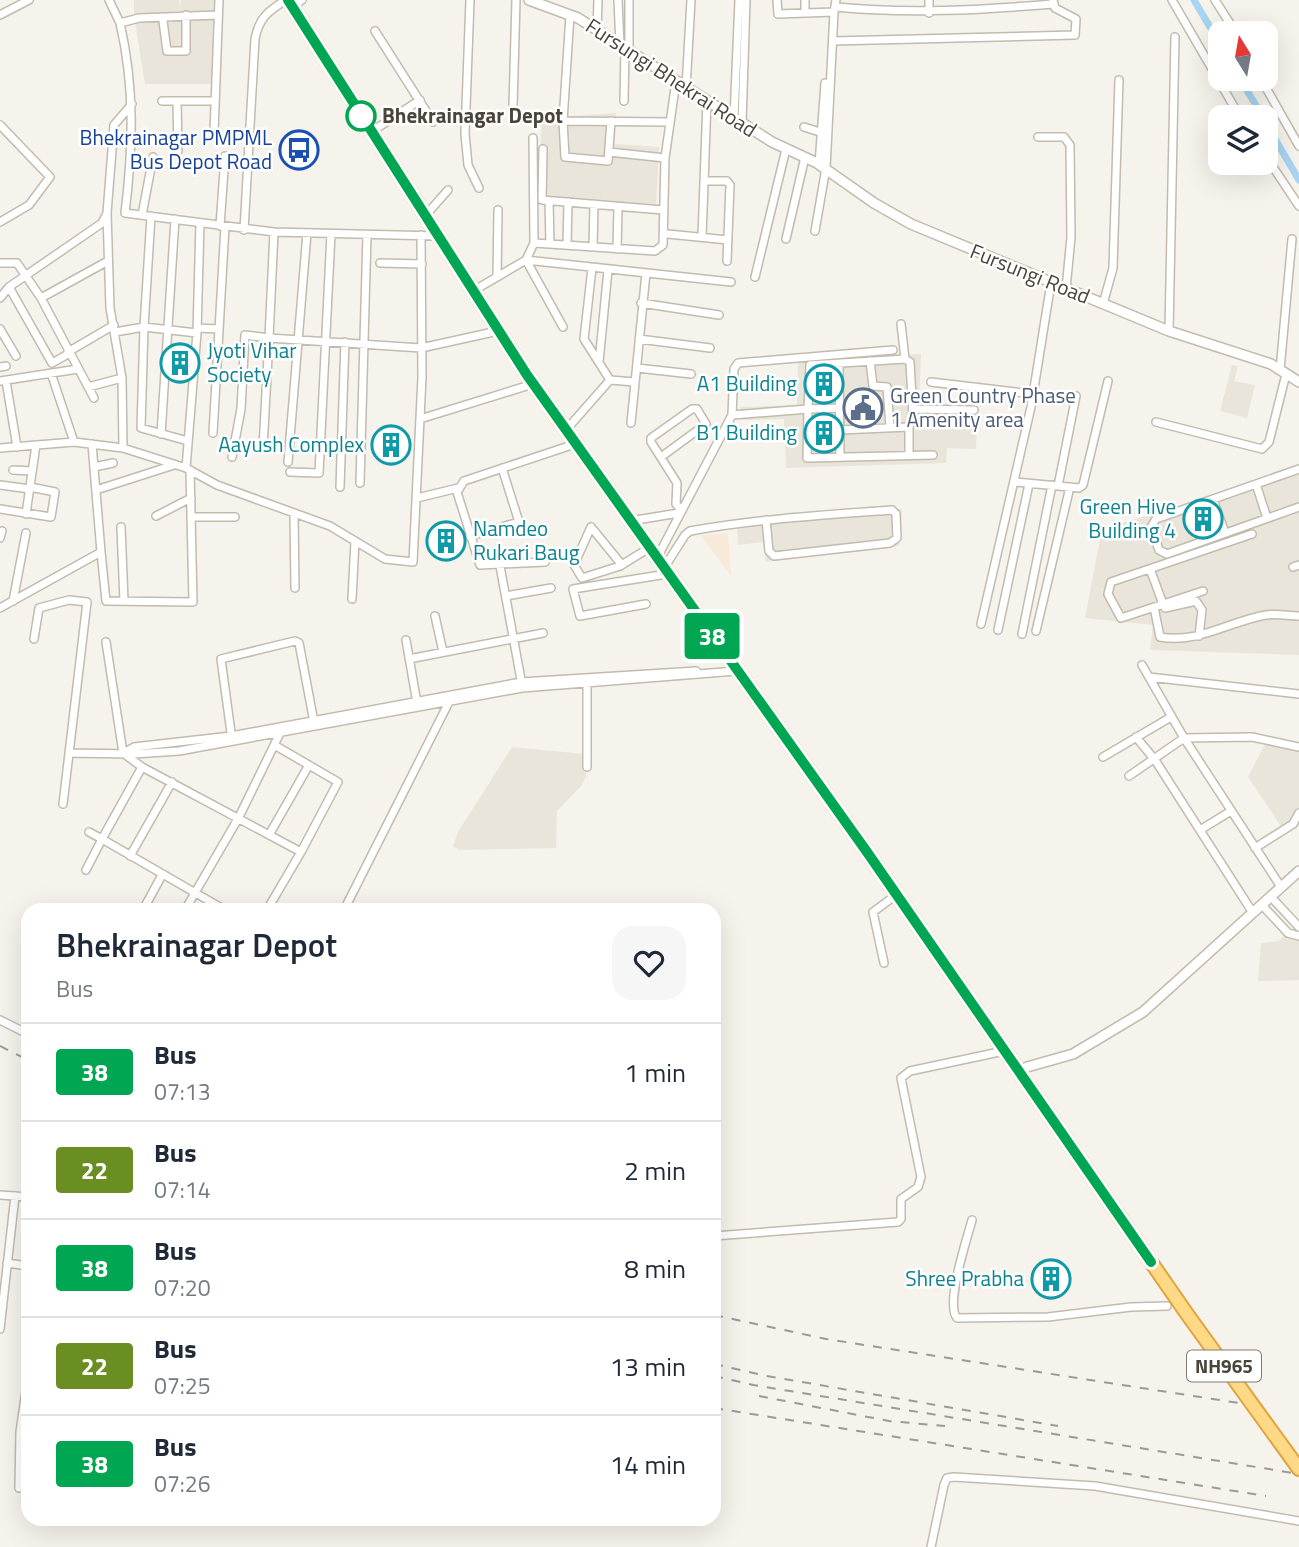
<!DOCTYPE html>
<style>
body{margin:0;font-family:"Titillium Web",sans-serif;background:#f6f6f7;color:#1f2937;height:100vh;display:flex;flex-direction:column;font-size:26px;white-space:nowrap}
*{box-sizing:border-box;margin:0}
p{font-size:23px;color:#747a83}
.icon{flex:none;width:38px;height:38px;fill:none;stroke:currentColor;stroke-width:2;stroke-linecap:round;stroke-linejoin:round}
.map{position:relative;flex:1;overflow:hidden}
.details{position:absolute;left:21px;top:903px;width:700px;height:623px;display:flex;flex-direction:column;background:#fff;border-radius:21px;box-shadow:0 7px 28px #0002}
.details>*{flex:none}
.badge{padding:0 14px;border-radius:5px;font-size:24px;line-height:46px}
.needle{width:46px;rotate:349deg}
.controls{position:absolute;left:1208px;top:21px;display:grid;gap:14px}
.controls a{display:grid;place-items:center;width:70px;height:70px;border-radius:14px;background:#fff;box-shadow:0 7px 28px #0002;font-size:35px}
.map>.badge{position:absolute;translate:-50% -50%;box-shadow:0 0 0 4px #fff}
.round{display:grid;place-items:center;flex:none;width:74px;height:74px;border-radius:21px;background:#f6f6f7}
.headline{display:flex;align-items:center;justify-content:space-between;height:119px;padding:0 35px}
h1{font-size:33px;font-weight:600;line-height:52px}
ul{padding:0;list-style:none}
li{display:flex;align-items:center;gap:21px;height:98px;padding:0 35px;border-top:2px solid #e0e1e3}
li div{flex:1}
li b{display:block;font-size:26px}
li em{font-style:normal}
li .badge{min-width:77px;font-weight:700;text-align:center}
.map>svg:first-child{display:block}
.residential{fill:#eae5da}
.commercial{fill:#f7ead8}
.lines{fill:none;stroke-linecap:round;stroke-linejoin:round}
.canal{stroke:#a9d4f2;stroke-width:7}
.minor-casing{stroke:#c2bbae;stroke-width:10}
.tertiary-casing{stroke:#c2bbae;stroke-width:12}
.trunk-casing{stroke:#e0a43c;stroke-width:16}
.minor{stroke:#fff;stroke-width:7}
.tertiary{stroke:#fff;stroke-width:9}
.trunk{stroke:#ffd985;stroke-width:12}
.rail{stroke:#9a9a9a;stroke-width:2;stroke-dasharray:9 9;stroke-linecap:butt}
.line-casing{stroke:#fff;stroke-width:16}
.line{stroke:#00a651;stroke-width:10}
.stop-dot{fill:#fff;stroke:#00a651;stroke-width:3.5}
.labels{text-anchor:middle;stroke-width:5;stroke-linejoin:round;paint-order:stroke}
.shield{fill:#fff;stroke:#817c74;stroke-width:2}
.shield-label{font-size:19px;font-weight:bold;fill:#4b4439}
.street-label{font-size:21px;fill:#4b4439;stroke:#fff}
.stop-label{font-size:21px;font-weight:bold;fill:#4b4439;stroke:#fff;text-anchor:start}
.transit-label{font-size:21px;fill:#164399;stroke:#fff;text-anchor:end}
.culture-label{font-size:21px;fill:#0d838f;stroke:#fff;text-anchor:end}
.service-label{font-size:21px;fill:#4e5e75;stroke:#fff;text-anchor:start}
</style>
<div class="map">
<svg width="1299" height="1547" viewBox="0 0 1299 1547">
<rect width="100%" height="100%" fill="#f6f3ec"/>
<!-- residential -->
<path class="residential" d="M134 0H179L180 7 181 0H215L212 84H145L135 22 180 18V11L134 15Z
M616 113 615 144 659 147 656 205 537 196 542 118Z
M921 354 919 404 978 406 976 449 947 448 946 463 786 468 784 419 742 420 740 407 797 405 798 361Z
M1232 365 1238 366 1234 381 1255 385 1247 418 1220 411Z
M1299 471V655L1150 650 1153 625 1085 618 1102 529Z
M902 509 899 546 766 562 763 542 738 545 737 521Z
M1267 740 1299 748V824L1285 832 1248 777Z
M512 747 585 754 586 776 582 785 557 811 556 848 459 850 453 846 458 832Z
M1299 923V980L1258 981 1261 943 1279 941Z"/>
<!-- commercial -->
<path class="commercial" d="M728 533 731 576 701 535Z"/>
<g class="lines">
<!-- canal -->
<path class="canal" d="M1194 0 1220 44
M1240 79 1263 117
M1265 122 1299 180"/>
<!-- minor casing -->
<g class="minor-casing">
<path id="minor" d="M109 0 120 23
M470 0 465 134 468 165 479 188
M618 0 620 45
M777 0 778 14 834 12 836 0
M1172 0 1240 117
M1215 0 1236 33
M292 7 302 0
M836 7C908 14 980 10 1053 4
M805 13V0
M929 13V0
M0 15 29 0
M218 15 139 18 120 23C135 88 133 148 125 213L274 232 437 236
M570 15 563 121 565 157 608 161 611 121
M163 21 167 51H186V15
M375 31 433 122
M597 31 598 0
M833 41 1075 35 1076 19 1055 8 1053 0
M629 51V0
M1261 79 1299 146
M686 88 691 0
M162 101H215
M177 101 178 151
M624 101 625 49
M513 106 516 0
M734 118 739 0
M563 121 670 122
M742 123 746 0
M0 125 50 177 29 205 0 222
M804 127 823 133
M214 132 219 0
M371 132 420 100
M1038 137H1064L1070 145 1071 237 1066 289
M543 149 542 200 663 210
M609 152 665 158
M1265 155 1299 206
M819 164 825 83
M704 181H727L730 185 727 261
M549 201 550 244
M142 215 153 157
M425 216 448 190
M220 226 225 156
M244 230 255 39C259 18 268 11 286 0
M815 231 826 168 834 12
M274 232 269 338 421 348 498 331
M668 234 728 240
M702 237 707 101
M786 239 805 157
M534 243 655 251 663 245 665 158 676 81
M567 245 568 202
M593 247 594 204
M617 249 618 207
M526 260 731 282
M526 260 563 327
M0 263H17L41 298 94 398
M380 263 422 264
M592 268 584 339 610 380
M497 277 498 210
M755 277 786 149
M9 287 52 363 70 353
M473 291 526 260 534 243 533 138
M0 298 9 287 102 223 107 213
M41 298 108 261
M641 303 719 315
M1103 304 1113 268 1119 80
M901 324 905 359
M197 328 219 329
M0 329 16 356
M1169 331 1175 37
M115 332 144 327 151 216
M639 339 710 348
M68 352 114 325
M870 361 873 386 887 387 890 427
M599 362 608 270
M839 365 840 457
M0 367 6 366
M637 368 691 374
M1280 370 1292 239
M51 373 74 442
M610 380 635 382
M0 381 78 369
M6 381 17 447
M931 382 1033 394
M88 387 122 378
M839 408 808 409 807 458 933 455
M913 409 974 410
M732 415 808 409 810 365 905 359 910 362 913 417 909 427 840 430
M420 419 533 384
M1156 422 1262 449 1269 442 1286 374
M631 423 646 273
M566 430 610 380
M213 433 225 227
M161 434 175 219
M188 441 141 428 144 327 197 333 200 223
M0 448 74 442 123 448 186 468 217 485 330 526 385 559 413 562 422 377 421 235
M123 448 122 378 110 308 107 213 114 125 132 104
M909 455V427
M232 457 241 409 245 335 269 338 263 448
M661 457 706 424 697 409H692L651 438V442L677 483 676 504 681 510
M288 462 307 233
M94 467 113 463
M186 468 197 333
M1299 469 1156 519 1151 527 1159 550 1167 554 1299 507
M13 470 32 471
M290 472 319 473 331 234
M1015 482 1079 488 1083 485 1108 381
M360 483 367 235
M1256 484 1267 518
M0 485 30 489
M1058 486 1076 396
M340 487 345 342
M96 490 174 465
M417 498 458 488
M1213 499 1225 533
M0 509 51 517 55 492 30 487
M26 514 36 445
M294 514 295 588
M156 516 191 498
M191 517H235
M630 521 679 513
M121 527 124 601
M470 536 519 522 502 468
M0 538 2 531
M101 552 106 601 193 602 190 470
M657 558 732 415 734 369 738 363 893 350
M545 562 480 565 457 492 464 481 575 444
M622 565 591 527 574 565 582 578 620 566 649 548
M500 566 522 685
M1293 567 1299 565
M664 568 685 535 690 531C757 519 824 515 892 510L896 514 897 538 890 543 774 556 769 551 766 520
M1150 569 1163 604
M1203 591 1121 618 1108 594 1111 582 1252 534
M506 596 551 588
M352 599 355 541
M13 601 26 533
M646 604 580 616 573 589 667 574
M1154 607 1160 637C1198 644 1230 621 1266 615 1276 613 1289 616 1299 616
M0 608 101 552 92 444
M1165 608 1196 601 1202 610 1199 636
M435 616 443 652
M981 624 1031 407 1051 283
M998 630 1029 484
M1036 631 1070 487
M1022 634 1052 485
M34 639 39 608 69 600 87 602 63 804
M406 640 417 703
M106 642 123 753 142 767 301 852 267 910
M409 659 543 633
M1149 677 1299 694
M1136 737 1155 760 1253 913
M232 740 221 659 295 641 299 643 314 722
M276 746 338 782 301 852
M70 753 134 754 179 751 522 688 736 671
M124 753 134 747 231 736 521 682 696 671
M1103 757 1171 717
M142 767 102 839 225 910
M587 767V682
M1129 776 1184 738 1142 665
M1200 830 1231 811
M269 835 309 765
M1255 848 1293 824 1299 813
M130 856 172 782
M86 870 102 839 89 832
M1281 887 1184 738 1252 737 1299 747
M1271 897 1299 927
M1262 905 1288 933 1299 936
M143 910 162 875
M185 910 239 817 282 729
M344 910 451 698
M884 963 873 912 896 895
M0 1020 28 1034
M0 1195 28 1197
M972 1220C967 1239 945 1304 957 1318L1048 1317 1131 1307 1167 1306
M714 1236 898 1222 901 1219V1199L918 1187 921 1177 901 1078 910 1071 1004 1051
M7 1263 28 1266
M0 1329 15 1196
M19 1488 20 1432 28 1377
M931 1547 944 1485 947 1478 954 1477 1095 1486 1299 1521"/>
</g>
<!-- tertiary casing -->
<g class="tertiary-casing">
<path id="tertiary" d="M529 0 578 18 772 142 817 163 874 203 911 224 1169 331 1271 364 1299 382
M1027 1067 1073 1054 1143 1012 1299 871"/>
</g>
<!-- trunk casing -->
<g class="trunk-casing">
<path id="trunk" d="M288 0 527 375 867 852 1187 1314 1299 1469"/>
</g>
<!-- minor -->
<use href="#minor" class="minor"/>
<!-- tertiary -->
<use href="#tertiary" class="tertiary"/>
<!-- trunk -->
<use href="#trunk" class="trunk"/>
<!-- rail -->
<path class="rail" d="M0 1046 28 1060
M714 1315 826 1339 1245 1404
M714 1364 767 1376 1058 1426
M714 1376 753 1385 1299 1474
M759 1396 889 1421 945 1426
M714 1408 1266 1496"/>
</g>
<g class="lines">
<!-- line casing -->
<g class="line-casing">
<path id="line" d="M288 0 527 375 867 852 1151 1262"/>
</g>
<!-- line -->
<use href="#line" class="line"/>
</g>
<!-- icons -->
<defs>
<g id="bus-ring" transform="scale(2.0125)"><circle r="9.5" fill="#fff" stroke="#1a4fb4" stroke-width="1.5"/><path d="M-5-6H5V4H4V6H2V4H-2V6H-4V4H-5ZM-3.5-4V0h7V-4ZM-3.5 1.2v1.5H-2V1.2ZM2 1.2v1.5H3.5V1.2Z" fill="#1a4fb4"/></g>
<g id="building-ring" transform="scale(2.0125)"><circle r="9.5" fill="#fff" stroke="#0f9aa8" stroke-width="1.5"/><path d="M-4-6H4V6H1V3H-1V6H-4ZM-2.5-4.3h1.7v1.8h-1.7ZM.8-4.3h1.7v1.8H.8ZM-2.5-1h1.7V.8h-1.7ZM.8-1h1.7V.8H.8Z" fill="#0f9aa8"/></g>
<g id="civic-ring" transform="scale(2.0125)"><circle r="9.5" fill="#fff" stroke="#5c6f8a" stroke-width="1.5"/><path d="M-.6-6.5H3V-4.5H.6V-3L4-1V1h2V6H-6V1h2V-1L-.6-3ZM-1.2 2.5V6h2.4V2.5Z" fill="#5c6f8a"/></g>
</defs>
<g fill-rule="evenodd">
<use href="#bus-ring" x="299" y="150"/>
<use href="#building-ring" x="180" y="363"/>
<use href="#building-ring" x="824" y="384"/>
<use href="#civic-ring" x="863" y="408"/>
<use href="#building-ring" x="824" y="433"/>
<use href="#building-ring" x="391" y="445"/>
<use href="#building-ring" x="1203" y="519"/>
<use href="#building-ring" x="446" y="541"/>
<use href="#building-ring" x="1051" y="1279"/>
</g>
<!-- markers -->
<circle class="stop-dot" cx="361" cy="116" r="14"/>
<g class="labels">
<!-- shield labels -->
<rect class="shield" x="1187" y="1350.5" width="74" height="31" rx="5"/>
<g class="shield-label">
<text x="1224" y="1373">NH965</text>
</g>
<!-- street labels -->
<g class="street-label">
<text transform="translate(671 78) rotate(33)" y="7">Fursungi Bhekrai Road</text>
<text transform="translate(1030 274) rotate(22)" y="7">Fursungi Road</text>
</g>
<!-- stop labels -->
<g class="stop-label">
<text x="382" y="123">Bhekrainagar Depot</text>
</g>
<!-- transit labels -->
<g class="transit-label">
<text x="272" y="145">Bhekrainagar PMPML<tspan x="272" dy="24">Bus Depot Road</tspan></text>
</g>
<!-- culture labels -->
<g class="culture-label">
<text x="207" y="358" text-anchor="start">Jyoti Vihar<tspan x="207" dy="24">Society</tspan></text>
<text x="797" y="391">A1 Building</text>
<text x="797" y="440">B1 Building</text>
<text x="364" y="452">Aayush Complex</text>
<text x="1176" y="514">Green Hive<tspan x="1176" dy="24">Building 4</tspan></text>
<text x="473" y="536" text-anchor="start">Namdeo<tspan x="473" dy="24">Rukari Baug</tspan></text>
<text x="1024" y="1286">Shree Prabha</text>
</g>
<!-- service labels -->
<g class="service-label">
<text x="890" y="403">Green Country Phase<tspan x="890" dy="24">1 Amenity area</tspan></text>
</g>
</g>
</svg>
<div class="controls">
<a><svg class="needle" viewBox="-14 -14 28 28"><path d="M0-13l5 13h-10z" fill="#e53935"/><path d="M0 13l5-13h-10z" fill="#747a83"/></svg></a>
<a><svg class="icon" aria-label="layers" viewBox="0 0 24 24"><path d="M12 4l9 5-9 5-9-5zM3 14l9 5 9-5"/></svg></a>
</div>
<b class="badge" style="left:712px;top:636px;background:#00a651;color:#fff">38</b>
<section class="details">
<div class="headline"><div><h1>Bhekrainagar Depot</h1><p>Bus</p></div><a class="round"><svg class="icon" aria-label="heart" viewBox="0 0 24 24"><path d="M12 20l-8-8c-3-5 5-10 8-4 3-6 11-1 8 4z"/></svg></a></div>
<ul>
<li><span class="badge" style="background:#00a651;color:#fff">38</span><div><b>Bus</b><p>07:13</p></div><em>1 min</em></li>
<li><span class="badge" style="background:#6b8e23;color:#fff">22</span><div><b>Bus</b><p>07:14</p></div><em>2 min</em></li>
<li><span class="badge" style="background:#00a651;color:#fff">38</span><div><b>Bus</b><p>07:20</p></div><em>8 min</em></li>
<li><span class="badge" style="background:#6b8e23;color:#fff">22</span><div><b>Bus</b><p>07:25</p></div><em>13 min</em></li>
<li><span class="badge" style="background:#00a651;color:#fff">38</span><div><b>Bus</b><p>07:26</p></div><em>14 min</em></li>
</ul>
</section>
</div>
